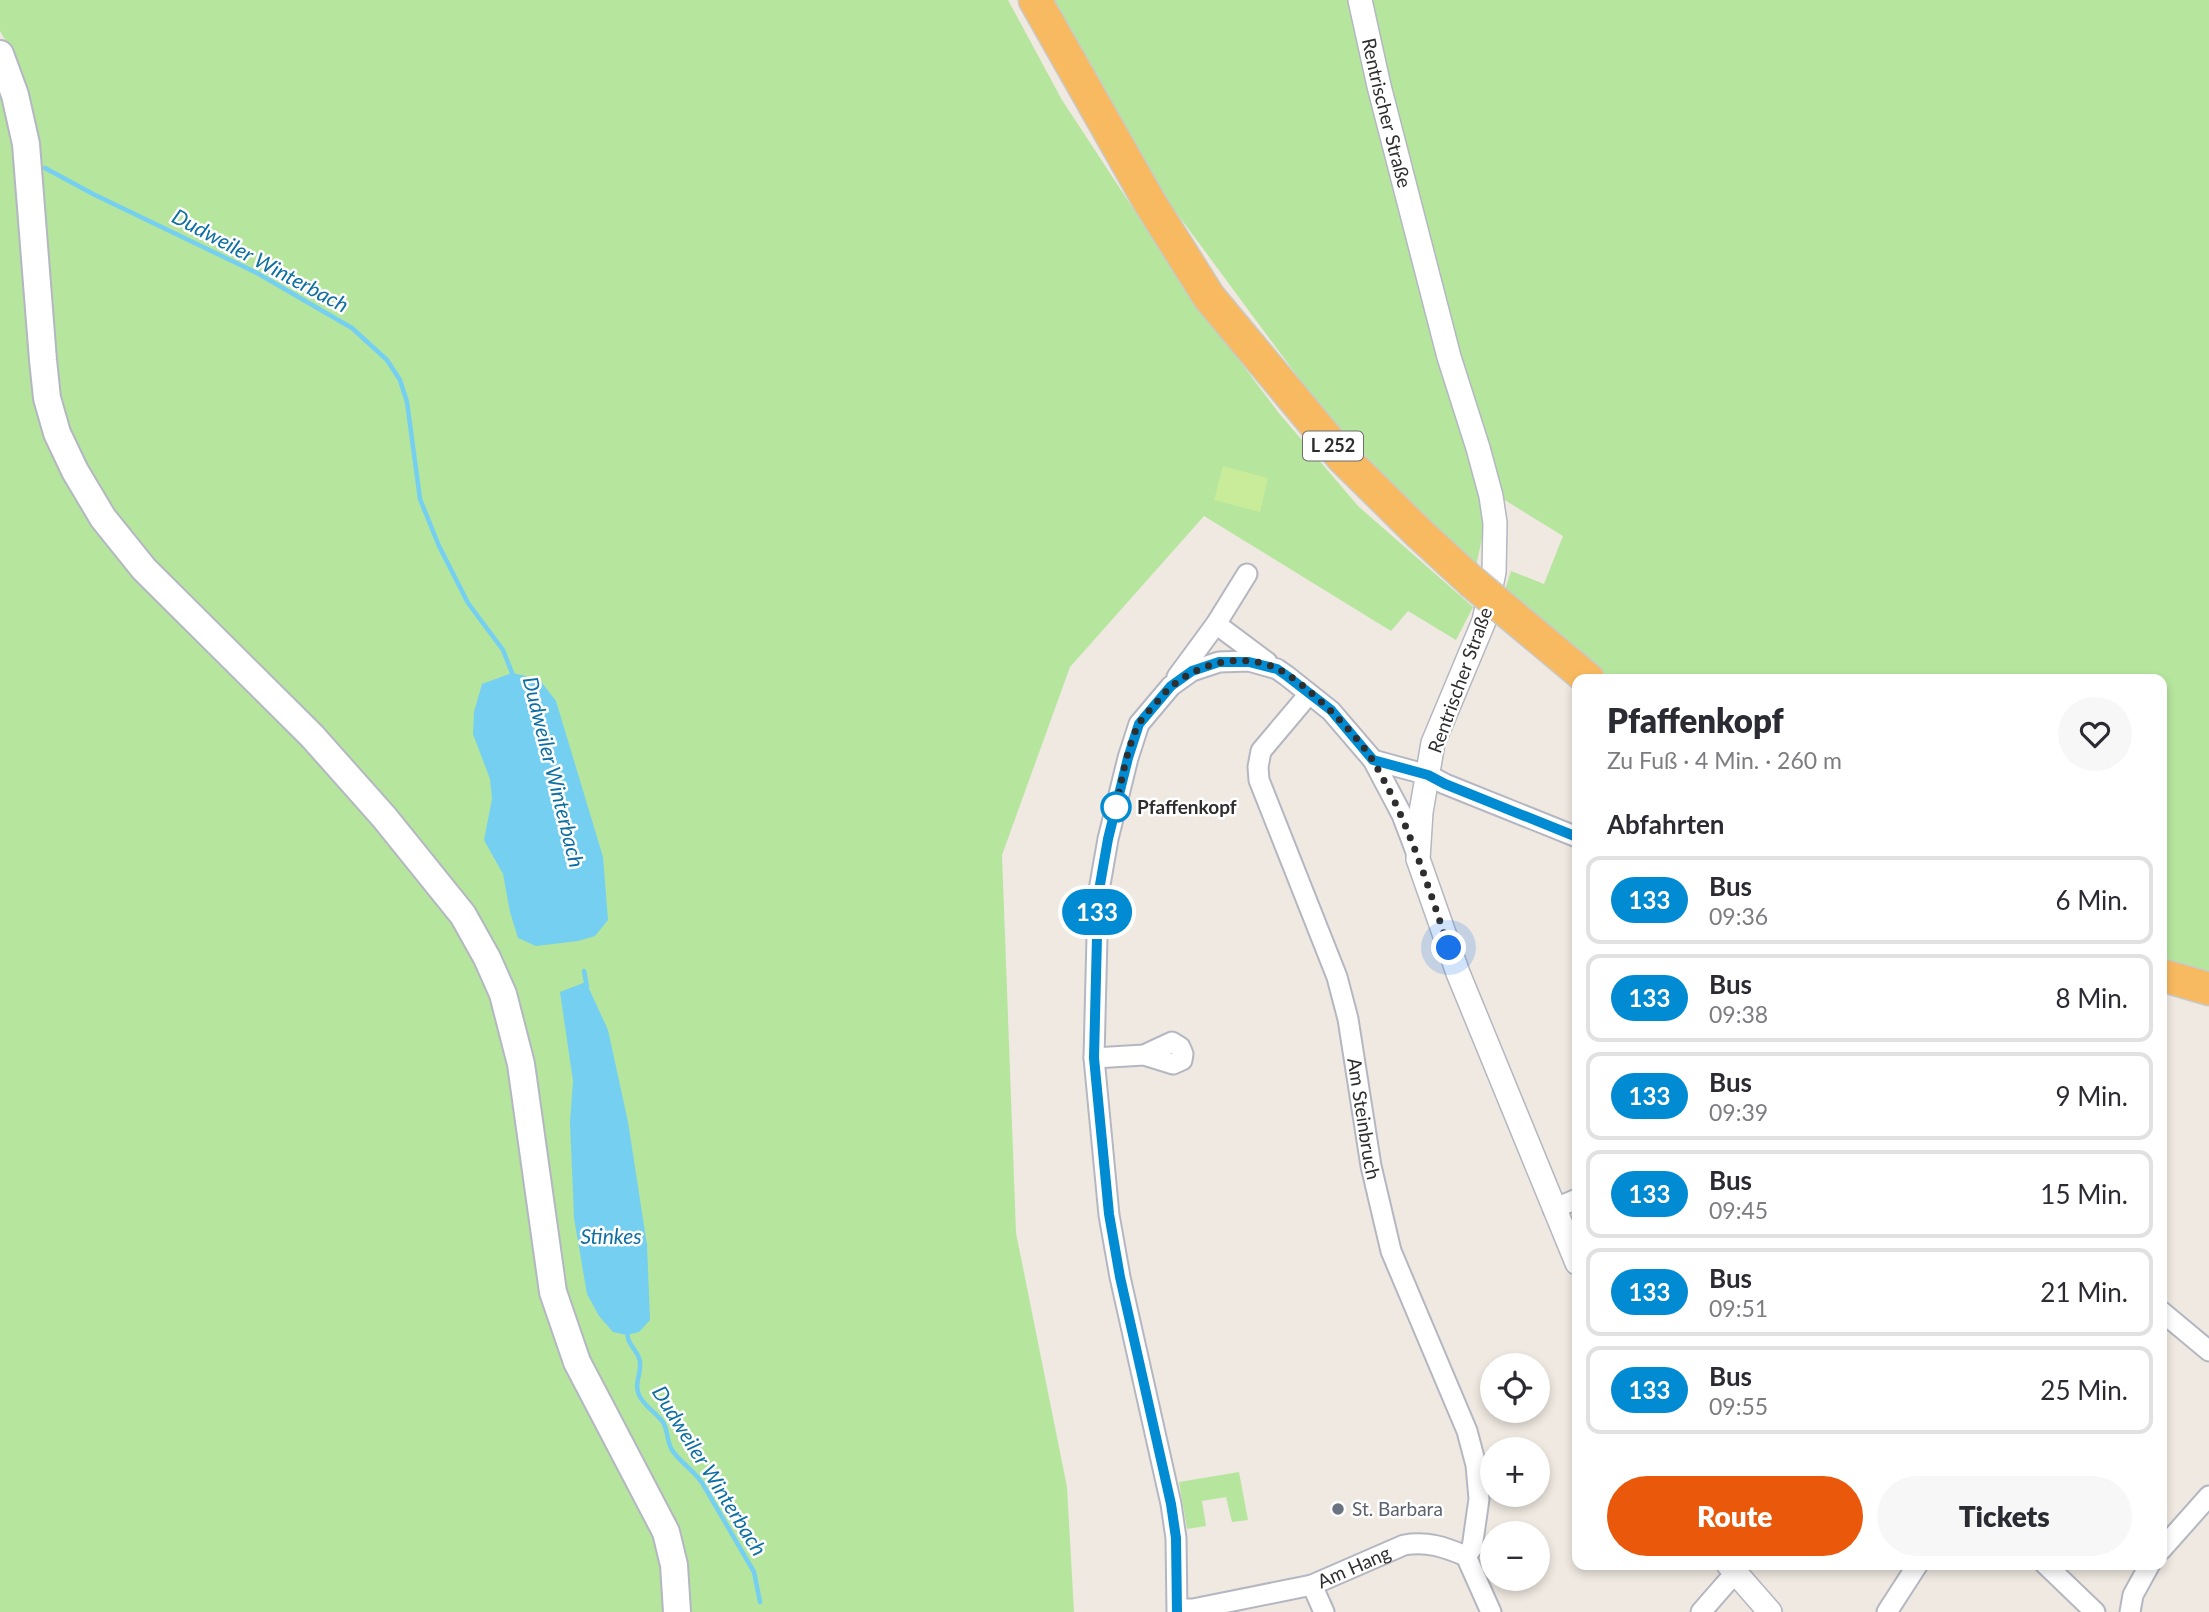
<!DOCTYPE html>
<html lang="de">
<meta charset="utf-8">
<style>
body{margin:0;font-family:Lato,sans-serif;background:#f7f7f7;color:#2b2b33;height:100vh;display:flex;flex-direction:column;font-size:26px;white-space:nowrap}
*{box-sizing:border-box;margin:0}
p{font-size:23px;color:#7c7c81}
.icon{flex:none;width:38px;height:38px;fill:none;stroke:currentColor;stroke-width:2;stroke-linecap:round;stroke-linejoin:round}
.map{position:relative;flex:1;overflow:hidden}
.details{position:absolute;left:1572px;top:674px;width:595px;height:896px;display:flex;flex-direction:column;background:#fff;border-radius:14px;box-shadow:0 4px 10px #0003}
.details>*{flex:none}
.badge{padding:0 14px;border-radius:23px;font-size:24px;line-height:46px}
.tools{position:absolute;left:1480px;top:1353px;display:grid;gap:14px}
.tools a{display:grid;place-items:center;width:70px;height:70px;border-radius:50%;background:#fff;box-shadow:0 4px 10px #0003;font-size:35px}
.you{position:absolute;width:35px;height:35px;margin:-18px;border:5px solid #fff;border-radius:50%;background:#1a73e8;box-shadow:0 0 0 10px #1a73e833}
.map>.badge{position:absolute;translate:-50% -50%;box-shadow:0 0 0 4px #fff}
h2{padding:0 35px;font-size:26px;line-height:63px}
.round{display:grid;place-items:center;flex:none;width:74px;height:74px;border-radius:37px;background:#f7f7f7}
.summary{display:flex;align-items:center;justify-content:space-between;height:119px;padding:0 35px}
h1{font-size:33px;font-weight:800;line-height:52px}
.action{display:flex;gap:14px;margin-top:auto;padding:14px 35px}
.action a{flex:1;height:80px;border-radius:42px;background:#ea580c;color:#fff;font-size:28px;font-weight:800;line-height:80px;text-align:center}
.action a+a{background:#f7f7f7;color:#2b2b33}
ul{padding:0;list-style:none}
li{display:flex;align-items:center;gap:21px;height:88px;margin:0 14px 10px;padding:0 21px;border:4px solid #e1e1e2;border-radius:14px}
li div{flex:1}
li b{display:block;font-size:26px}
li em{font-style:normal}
li .badge{min-width:77px;font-weight:700;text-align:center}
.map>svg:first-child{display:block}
.green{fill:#b6e59e}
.pitch{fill:#c9ec9a}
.water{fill:#75cff0}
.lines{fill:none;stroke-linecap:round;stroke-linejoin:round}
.stream{stroke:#75cff0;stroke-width:4.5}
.minor-casing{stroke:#b4b7c1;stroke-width:23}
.tertiary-casing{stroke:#b4b7c1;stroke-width:26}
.secondary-casing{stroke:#b4b7c1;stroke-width:30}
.trunk-casing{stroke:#c9c9c9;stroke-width:35}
.minor{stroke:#fff;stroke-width:19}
.tertiary{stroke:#fff;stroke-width:23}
.secondary{stroke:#fff;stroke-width:26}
.trunk{stroke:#f8ba60;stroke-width:32}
.trunk-bridge-casing{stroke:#c9c9c9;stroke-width:35;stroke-linecap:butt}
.trunk-bridge{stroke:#f8ba60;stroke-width:32}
.line-casing{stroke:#fff;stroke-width:16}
.line{stroke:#008bd2;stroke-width:10}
.walk{stroke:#2e2e2e;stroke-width:7;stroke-dasharray:0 12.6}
.stop-dot{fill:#fff;stroke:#008bd2;stroke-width:3.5}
.worship-dot{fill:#6b7280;stroke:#fff;stroke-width:2.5}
.labels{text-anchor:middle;stroke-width:5;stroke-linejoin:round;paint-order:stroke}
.shield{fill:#fff;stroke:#6d6d6d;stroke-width:2}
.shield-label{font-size:18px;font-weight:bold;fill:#2e2e2e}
.street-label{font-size:19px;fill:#2e2e2e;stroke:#fff}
.stop-label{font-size:19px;font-weight:bold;fill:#2e2e2e;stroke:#fff;text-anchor:start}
.worship-label{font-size:19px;fill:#5b616d;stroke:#fff;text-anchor:start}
.water-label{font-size:21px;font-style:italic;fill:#0d6fa3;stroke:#fff}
</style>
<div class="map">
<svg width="2209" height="1612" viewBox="0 0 2209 1612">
<rect width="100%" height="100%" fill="#efe9e1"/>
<!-- green -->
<path class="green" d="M0 0H1008L1062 100 1186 289 1278 412 1358 506 1473 607 1456 640 1408 611 1391 631 1204 516 1070 667 1002 855 1016 1233 1067 1487 1074 1612H690L689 1579 676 1527 659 1489 620 1421 587 1357 565 1290 512 990 165 575 111 505 87 467 65 426 58 394 12 52 0 31Z
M1054 0H2209V974L2161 959V679H1611L1505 590 1511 571 1544 584 1563 536 1482 486 1484 528 1476 567 1397 490 1315 400 1167 200 1084 58Z
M0 85 11 127 32 378 139 582 300 743 375 825 452 922 476 962 492 997 511 1066 530 1224 542 1295 653 1536 662 1567 663 1612H0Z
M1239 1472 1248 1520 1232 1522 1226 1497 1202 1501 1206 1526 1187 1529 1179 1482Z"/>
<!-- pitch -->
<path class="pitch" d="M1223 466 1268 478 1260 512 1214 500Z"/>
<!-- water -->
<path class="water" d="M512 673 539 679 556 701 603 857 608 920 595 936 578 941 536 946 518 938 510 912 503 874 484 840 492 799 490 779 473 734 474 712 482 684Z
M586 982 608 1030 628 1122 647 1245 650 1320 639 1332 627 1335 613 1332 599 1316 587 1294 574 1218 570 1122 573 1081 560 992Z"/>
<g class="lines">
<!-- stream -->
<path class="stream" d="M45 168 93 194 257 273 352 328 387 360 400 380 407 402 420 499 439 546 468 603 503 650 514 678
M584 971 587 987
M628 1329C625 1343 635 1347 639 1358 644 1370 633 1382 639 1395 644 1407 658 1413 664 1424 668 1432 667 1442 672 1450 681 1464 696 1471 704 1486L754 1572 760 1602"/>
<!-- minor casing -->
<g class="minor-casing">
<g id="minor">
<path d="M1216 624 1267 662"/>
<path d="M1177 677 1216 624 1247 574"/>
<path id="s1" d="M1309 694 1261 751 1258 767 1259 780 1337 977 1348 1019 1371 1166 1391 1251 1467 1431 1476 1465 1479 1499 1472 1548 1466 1556"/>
<path d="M1373 760 1402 815 1418 857"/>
<path d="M1094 1058 1144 1055 1173 1064 1182 1060 1183 1054 1180 1047 1172 1042 1144 1055"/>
<path d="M1553 1209 1577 1199"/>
<path d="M2161 1311 2209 1351"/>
<path d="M2161 1550 2209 1496"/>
<path d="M2045 1564 2095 1612"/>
<path d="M1312 1585 1324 1612"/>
<path id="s2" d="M1178 1609H1193L1312 1585 1404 1545C1428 1541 1444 1547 1466 1556L1491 1612"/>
<path d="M1177 1612 1176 1538 1171 1504 1120 1277 1109 1215 1094 1058 1098 896 1108 839 1128 758 1139 724 1171 686 1192 671 1219 662 1249 661 1277 669 1287 676 1331 711 1373 760 1428 775 1445 784 1577 837"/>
<path d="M1701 1612 1735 1573"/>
<path d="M1887 1612 1918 1564"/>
<path d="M2130 1612 2133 1595 2150 1564"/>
</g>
</g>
<!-- tertiary casing -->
<g class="tertiary-casing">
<g id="tertiary">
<path id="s3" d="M1360 0 1379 86 1449 357 1478 448 1491 496 1495 523 1494 572 1484 621 1433 743 1421 812 1418 859 1458 973 1577 1263"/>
<path d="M1728 1564 1770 1612"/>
</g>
</g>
<!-- secondary casing -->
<g class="secondary-casing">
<path id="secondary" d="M0 54 15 95 26 144 43 360 47 398 57 433 75 471 103 518 144 569 312 736 384 817 463 915 487 958 503 994 521 1064 553 1292 577 1362 666 1532 674 1565 677 1612"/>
</g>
<!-- trunk casing -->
<g class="trunk-casing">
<path id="trunk" d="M1035 0 1150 203 1209 297 1343 458 1420 534 1471 581
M1509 613 1588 679
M2161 975 2209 989"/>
</g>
<!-- minor -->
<use href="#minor" class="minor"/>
<!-- tertiary -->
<use href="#tertiary" class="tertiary"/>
<!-- secondary -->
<use href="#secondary" class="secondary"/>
<!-- trunk -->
<use href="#trunk" class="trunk"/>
<!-- trunk-bridge casing -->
<g class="trunk-bridge-casing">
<path id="trunk-bridge" d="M1471 581 1509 613"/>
</g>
<!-- trunk-bridge -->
<use href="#trunk-bridge" class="trunk-bridge"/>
</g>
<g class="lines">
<!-- line casing -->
<g class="line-casing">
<path id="line" d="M1177 1612 1176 1538 1171 1504 1120 1277 1109 1214 1094 1058 1098 896 1108 839 1128 758 1139 724 1171 686 1192 671 1219 662H1249L1277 669 1287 676 1331 710 1373 760 1428 775 1445 784 1577 837"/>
</g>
<!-- line -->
<use href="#line" class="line"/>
<!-- walk -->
<path class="walk" d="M1116 807 1115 812C1121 784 1126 751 1138 725 1144 715 1155 705 1162 696 1189 665 1239 650 1278 669 1306 683 1357 734 1373 761 1408 819 1427 884 1449 948"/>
</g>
<!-- markers -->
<circle class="stop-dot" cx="1116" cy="807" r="14"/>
<circle class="worship-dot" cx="1338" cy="1509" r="7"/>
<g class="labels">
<!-- shield labels -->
<rect class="shield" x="1303" y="431.5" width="60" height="29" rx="5"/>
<g class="shield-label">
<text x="1333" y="452">L 252</text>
</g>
<!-- street labels -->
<g class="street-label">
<text dy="7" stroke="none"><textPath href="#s3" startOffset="116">Rentrischer Straße</textPath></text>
<text transform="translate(1460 680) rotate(-70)" y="7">Rentrischer Straße</text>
<text dy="7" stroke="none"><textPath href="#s1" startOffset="460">Am Steinbruch</textPath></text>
<text dy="7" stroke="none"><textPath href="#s2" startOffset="182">Am Hang</textPath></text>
</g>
<!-- stop labels -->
<g class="stop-label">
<text x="1137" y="814">Pfaffenkopf</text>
</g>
<!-- worship labels -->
<g class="worship-label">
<text x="1352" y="1516">St. Barbara</text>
</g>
<!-- water labels -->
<g class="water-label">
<text transform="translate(260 261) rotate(28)" y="7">Dudweiler Winterbach</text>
<text transform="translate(553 772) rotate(76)" y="7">Dudweiler Winterbach</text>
<text x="611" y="1244">Stinkes</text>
<text transform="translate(709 1471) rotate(58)" y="7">Dudweiler Winterbach</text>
</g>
</g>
</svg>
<div class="tools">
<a><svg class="icon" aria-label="locate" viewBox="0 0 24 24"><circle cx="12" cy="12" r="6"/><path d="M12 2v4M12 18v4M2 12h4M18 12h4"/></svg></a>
<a>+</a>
<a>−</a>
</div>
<div class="you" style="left:1449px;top:948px"></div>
<b class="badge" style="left:1097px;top:912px;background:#008bd2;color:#fff">133</b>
<section class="details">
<div class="summary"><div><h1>Pfaffenkopf</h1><p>Zu Fuß · 4 Min. · 260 m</p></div><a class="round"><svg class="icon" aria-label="heart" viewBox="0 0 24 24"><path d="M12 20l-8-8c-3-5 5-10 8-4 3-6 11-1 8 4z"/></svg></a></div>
<h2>Abfahrten</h2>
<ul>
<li><span class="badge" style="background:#008bd2;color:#fff">133</span><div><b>Bus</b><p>09:36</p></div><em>6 Min.</em></li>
<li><span class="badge" style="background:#008bd2;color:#fff">133</span><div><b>Bus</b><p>09:38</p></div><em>8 Min.</em></li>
<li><span class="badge" style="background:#008bd2;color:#fff">133</span><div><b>Bus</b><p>09:39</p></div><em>9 Min.</em></li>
<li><span class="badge" style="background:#008bd2;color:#fff">133</span><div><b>Bus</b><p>09:45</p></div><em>15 Min.</em></li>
<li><span class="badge" style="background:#008bd2;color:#fff">133</span><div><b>Bus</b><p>09:51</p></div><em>21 Min.</em></li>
<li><span class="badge" style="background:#008bd2;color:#fff">133</span><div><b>Bus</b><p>09:55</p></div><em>25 Min.</em></li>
</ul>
<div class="action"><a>Route</a><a>Tickets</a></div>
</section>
</div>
